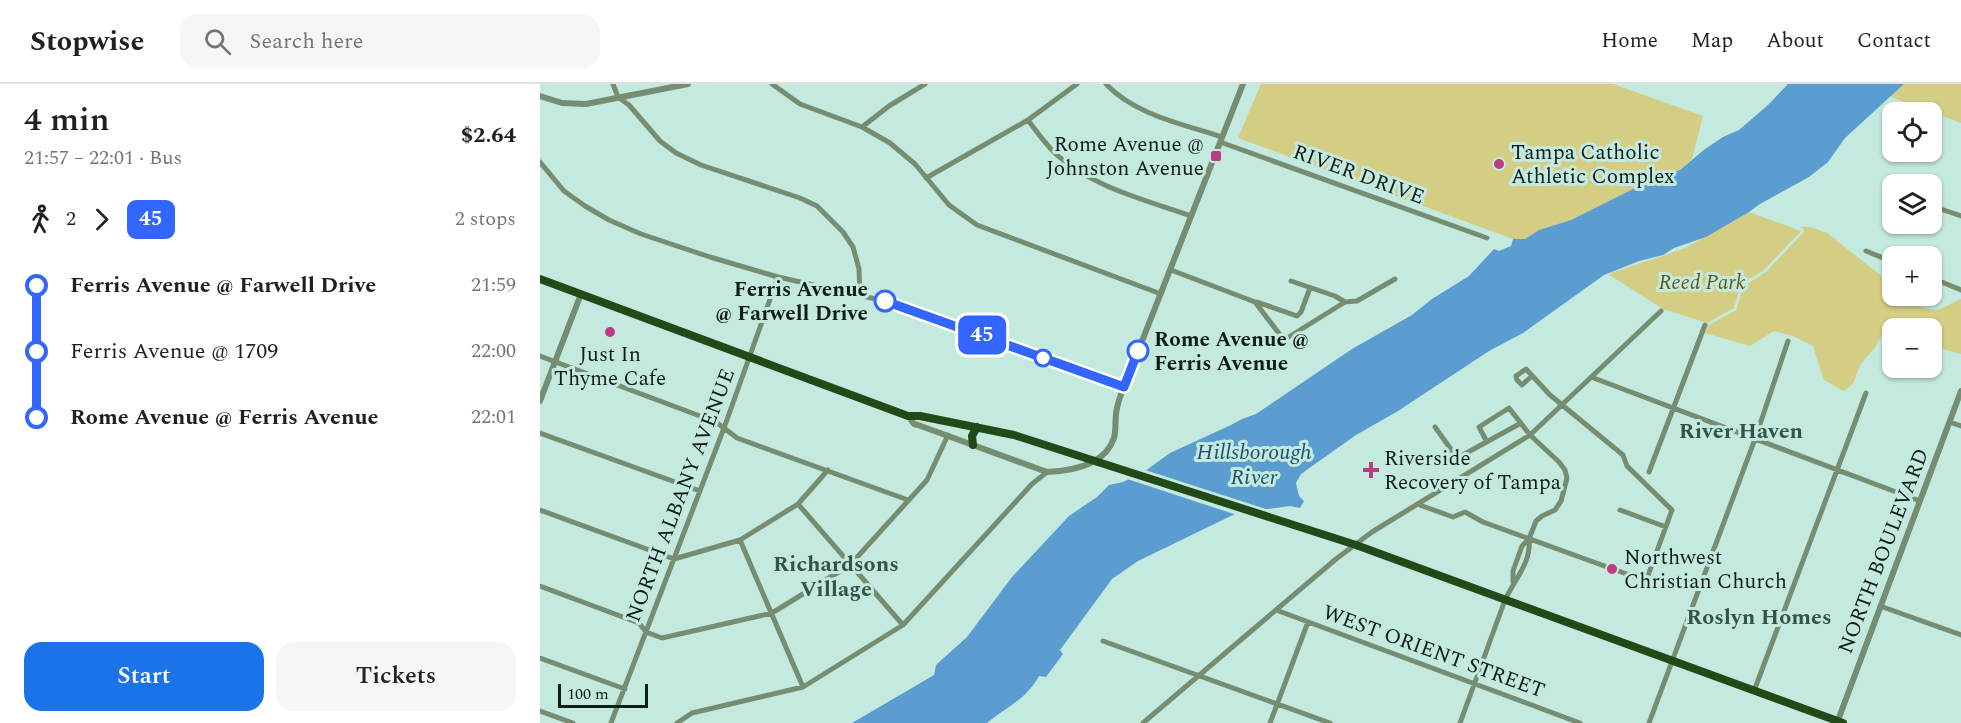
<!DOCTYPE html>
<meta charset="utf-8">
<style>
body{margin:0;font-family:Spectral,serif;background:#f6f6f6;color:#202124;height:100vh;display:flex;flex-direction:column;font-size:22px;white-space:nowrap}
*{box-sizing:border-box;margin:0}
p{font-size:20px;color:#757577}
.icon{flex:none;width:33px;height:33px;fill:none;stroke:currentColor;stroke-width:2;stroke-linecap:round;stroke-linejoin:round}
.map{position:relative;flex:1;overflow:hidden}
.sheet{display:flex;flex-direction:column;background:#fff;width:540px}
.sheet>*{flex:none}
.badge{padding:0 12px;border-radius:9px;font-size:21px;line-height:39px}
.controls{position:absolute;left:1342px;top:18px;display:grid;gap:12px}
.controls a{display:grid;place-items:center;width:60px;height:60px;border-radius:12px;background:#fff;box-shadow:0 2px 4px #0004;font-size:30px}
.scale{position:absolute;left:18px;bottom:15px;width:90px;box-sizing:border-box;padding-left:6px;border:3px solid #0f1d19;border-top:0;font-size:16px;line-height:21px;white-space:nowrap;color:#0f1d19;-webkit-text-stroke:4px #c4e9de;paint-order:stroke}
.map>.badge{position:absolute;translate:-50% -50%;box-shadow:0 0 0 3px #fff}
.legs{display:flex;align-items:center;gap:9px;height:66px;padding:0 24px;font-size:20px}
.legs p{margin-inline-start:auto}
.summary{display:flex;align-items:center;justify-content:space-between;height:102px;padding:0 24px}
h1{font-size:33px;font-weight:600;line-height:45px}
.cta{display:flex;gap:12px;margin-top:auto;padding:12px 24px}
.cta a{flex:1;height:69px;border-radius:18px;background:#1a73e8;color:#fff;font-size:24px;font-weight:600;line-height:69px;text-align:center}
.cta a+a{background:#f6f6f6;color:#202124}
ul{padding:0 24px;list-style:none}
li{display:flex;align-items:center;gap:21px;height:66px;font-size:22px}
li i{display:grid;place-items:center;width:9px;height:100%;margin:0 8px;background:currentColor}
li i::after{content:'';width:15px;height:15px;margin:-8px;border:4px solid;border-radius:50%;background:#fff}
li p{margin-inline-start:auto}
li:first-child i{background:linear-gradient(#0000 50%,currentColor 0)}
li:last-child i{background:linear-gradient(currentColor 50%,#0000 0)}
header{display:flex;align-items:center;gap:36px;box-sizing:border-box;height:84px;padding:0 30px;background:#fff;border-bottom:2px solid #e0e0e0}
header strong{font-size:28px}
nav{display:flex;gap:33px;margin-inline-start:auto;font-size:21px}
.search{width:420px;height:54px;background:#f6f6f6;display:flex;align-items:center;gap:15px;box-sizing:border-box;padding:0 21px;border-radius:18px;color:#757577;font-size:22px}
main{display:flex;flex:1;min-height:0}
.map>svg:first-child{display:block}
.green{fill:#d4ce84}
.water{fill:#5b9cd1}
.pier{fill:#c4e9de}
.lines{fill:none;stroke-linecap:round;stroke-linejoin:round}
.minor{stroke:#778d72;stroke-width:5}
.tertiary{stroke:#778d72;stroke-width:6}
.primary{stroke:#224918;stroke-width:8}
.line-1-casing{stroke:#fff;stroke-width:14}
.line-1{stroke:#36f;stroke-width:9}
.poi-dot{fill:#bc3b84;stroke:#c4e9de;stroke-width:2}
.stop-1-dot{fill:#fff;stroke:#36f;stroke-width:3}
.labels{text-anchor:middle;stroke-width:6;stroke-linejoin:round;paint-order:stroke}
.poi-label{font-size:21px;fill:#0f1d19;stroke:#c4e9de;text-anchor:start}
.street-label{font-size:21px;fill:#0f1d19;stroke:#c4e9de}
.park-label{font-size:21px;font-style:italic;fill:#5e591d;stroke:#c4e9de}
.stop-label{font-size:21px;font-weight:bold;fill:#0f1d19;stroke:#c4e9de;text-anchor:end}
.neighbourhood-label{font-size:22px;font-weight:bold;fill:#33544b;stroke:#c4e9de}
.water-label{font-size:22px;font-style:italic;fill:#1f5074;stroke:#c4e9de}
</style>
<header>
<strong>Stopwise</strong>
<div class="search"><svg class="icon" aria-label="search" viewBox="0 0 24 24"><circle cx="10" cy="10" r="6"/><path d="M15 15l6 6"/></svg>Search here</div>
<nav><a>Home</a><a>Map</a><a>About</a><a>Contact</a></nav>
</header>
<main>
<section class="sheet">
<div class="summary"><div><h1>4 min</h1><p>21:57 – 22:01 · Bus</p></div><b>$2.64</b></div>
<div class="legs"><svg class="icon" aria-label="walk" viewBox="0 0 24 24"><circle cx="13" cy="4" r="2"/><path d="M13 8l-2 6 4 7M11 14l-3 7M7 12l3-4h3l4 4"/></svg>2<svg class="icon" aria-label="forward" viewBox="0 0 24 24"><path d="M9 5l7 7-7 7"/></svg><b class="badge" style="background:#36f;color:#fff">45</b><p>2 stops</p></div>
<ul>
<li><i style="color:#36f"></i><b>Ferris Avenue @ Farwell Drive</b><p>21:59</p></li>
<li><i style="color:#36f"></i><span>Ferris Avenue @ 1709</span><p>22:00</p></li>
<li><i style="color:#36f"></i><b>Rome Avenue @ Ferris Avenue</b><p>22:01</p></li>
</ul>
<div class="cta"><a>Start</a><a>Tickets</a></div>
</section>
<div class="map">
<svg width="1421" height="639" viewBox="0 0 1421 639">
<rect width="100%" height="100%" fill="#c4e9de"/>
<!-- green -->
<path class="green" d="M721 0H1073L1163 32 1152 75 1140 86 1105 99 1031 136 999 146 985 155H973L698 54Z
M1364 0H1421V39L1351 13 1354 8Z
M1209 128 1261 147 1224 186 1201 200 1194 224 1167 239 1123 225 1068 190 1143 165Z
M1259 143H1270L1287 149 1353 201V212C1372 212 1376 225 1394 226 1402 226 1413 218 1421 215V270L1392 262V244H1370L1367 239 1347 241 1336 262 1320 281 1313 300 1304 307 1284 296 1273 262 1253 252 1234 247 1210 262 1165 249 1169 241 1196 226 1204 202 1226 188 1263 149 1264 145Z"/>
<!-- water -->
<path class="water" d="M1248 0H1364L1305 54 1288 78 1269 93 1220 120 1209 128 1166 153 1134 164 1123 171 1099 177 1064 191 983 249 949 267 858 327 816 351 761 390 756 399 759 412 764 417 760 424 750 422 697 429 598 477 572 495 520 566 523 570 506 593 499 592C487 615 465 624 447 639H312L394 591 396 581 427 553 472 493 529 432 557 413 569 401 583 398 608 385 630 369 691 341 702 335 716 330 812 265 872 231 892 215 929 192 954 165 959 167 971 162 973 155H985L999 146 1031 136 1105 99 1140 86 1165 65 1183 53 1199 46 1228 21Z"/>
<!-- pier -->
<path class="pier" d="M602 385 732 427 700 432 584 394Z"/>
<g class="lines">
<!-- minor -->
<path class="minor" d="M73 0 78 13 89 21 120 57 136 69 161 81 260 114 277 122 303 148 313 163 319 185 320 211
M232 0 260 20 322 43 350 59 375 80 409 121 437 141 621 210
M566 0C595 31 643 40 682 53
M488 36C497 48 506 61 517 71 554 104 606 116 651 132
M322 43 349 22 385 0
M680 58 947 154
M0 78 24 107 45 122 69 136 101 150 170 173 238 193 358 220 584 303
M386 94 488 36 537 0
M1392 122 1421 132
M1326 167 1353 178
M631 186 715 218 744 256 805 218 817 217 855 195
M1392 194 1421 206
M751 197 795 212 805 218
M717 218 757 232 761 228 770 204
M0 272 176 338 197 354 368 416
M1051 293 1380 417
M1409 338 1421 342
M895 343 915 371 921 372 981 339
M0 349 160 407
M947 358 939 343 969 324 990 351 1019 378 1025 386 1027 394 1021 417 1015 426 1002 432 996 437 989 455 982 462 973 487V498
M1109 388 1165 241
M258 420 363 541
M877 420 913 433 925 428 943 438 1106 497 1132 426 1087 382 1083 371 1010 311 986 285 976 292 977 296 982 301 992 292
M0 426 134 475 200 456 258 420 288 386
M1080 426 1126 443
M200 456 263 603
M0 502 99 539 106 548 122 554 232 529 310 481 387 396 408 351
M1340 522 1421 551
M736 526 1040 639
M563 557 790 639
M0 574 85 605
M1214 607 1326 309
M0 627 33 639
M71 639 184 344 238 193
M137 639 152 629 263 603 363 541 492 400 507 388
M603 639 796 475 832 448 990 351 1121 227
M730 639 768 538
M920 639 965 516C974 496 992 478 989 455
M1109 639 1215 355 1248 257"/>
<!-- tertiary -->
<path class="tertiary" d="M0 12 22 19 46 20 148 0
M0 317 41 210
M368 332 374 340 378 341 507 388C531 387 565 381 574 354 576 347 575 338 576 330 577 321 580 312 584 303L703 0
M1297 639 1421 307"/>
<!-- primary -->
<path class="primary" d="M0 195 368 332H380L474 351 816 461 1303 639
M433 361 432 352 437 343"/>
</g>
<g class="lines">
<!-- line-1 casing -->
<g class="line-1-casing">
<path id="line-1" d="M345 217 584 303 598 267"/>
</g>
<!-- line-1 -->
<use href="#line-1" class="line-1"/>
</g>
<!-- markers -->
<g class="poi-dot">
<rect x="670" y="66" width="12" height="12" rx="3"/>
<circle cx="959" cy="80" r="6"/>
<circle cx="70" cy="248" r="6"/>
<path d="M828 377h6v6h6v6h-6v6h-6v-6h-6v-6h6z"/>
<circle cx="1072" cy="485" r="6"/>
</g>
<g class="stop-1-dot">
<circle cx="345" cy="217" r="10"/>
<circle cx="598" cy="267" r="10"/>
<circle cx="503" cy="274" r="8"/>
</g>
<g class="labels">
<!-- poi labels -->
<g class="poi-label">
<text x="664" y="67" text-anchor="end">Rome Avenue @<tspan x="664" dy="24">Johnston Avenue</tspan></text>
<text x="971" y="75">Tampa Catholic<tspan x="971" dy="24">Athletic Complex</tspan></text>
<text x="70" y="277" text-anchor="middle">Just In<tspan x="70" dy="24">Thyme Cafe</tspan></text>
<text x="844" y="381">Riverside<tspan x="844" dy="24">Recovery of Tampa</tspan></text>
<text x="1084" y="480">Northwest<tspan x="1084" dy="24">Christian Church</tspan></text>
</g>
<!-- street labels -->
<g class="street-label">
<text transform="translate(819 90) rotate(20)" y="7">RIVER DRIVE</text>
<text transform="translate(140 411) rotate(-69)" y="7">NORTH ALBANY AVENUE</text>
<text transform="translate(1343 467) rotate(-69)" y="7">NORTH BOULEVARD</text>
<text transform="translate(894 567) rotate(20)" y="7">WEST ORIENT STREET</text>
</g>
<!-- park labels -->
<g class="park-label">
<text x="1162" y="205">Reed Park</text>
</g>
<!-- stop labels -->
<g class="stop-label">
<text x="328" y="212">Ferris Avenue<tspan x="328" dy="24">@ Farwell Drive</tspan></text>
<text x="614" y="262" text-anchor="start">Rome Avenue @<tspan x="614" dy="24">Ferris Avenue</tspan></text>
</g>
<!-- neighbourhood labels -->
<g class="neighbourhood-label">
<text x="1201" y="354">River Haven</text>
<text x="296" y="487">Richardsons<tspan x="296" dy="25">Village</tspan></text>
<text x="1219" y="540">Roslyn Homes</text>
</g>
<!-- water labels -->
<g class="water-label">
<text x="714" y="375">Hillsborough<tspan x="714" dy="25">River</tspan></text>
</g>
</g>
</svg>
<div class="controls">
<a><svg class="icon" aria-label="locate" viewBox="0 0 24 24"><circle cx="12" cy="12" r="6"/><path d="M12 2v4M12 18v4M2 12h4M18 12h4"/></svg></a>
<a><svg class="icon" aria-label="layers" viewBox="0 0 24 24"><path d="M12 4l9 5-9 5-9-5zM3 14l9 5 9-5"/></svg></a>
<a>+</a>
<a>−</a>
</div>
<div class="scale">100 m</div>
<b class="badge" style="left:442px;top:251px;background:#36f;color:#fff">45</b>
</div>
</main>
